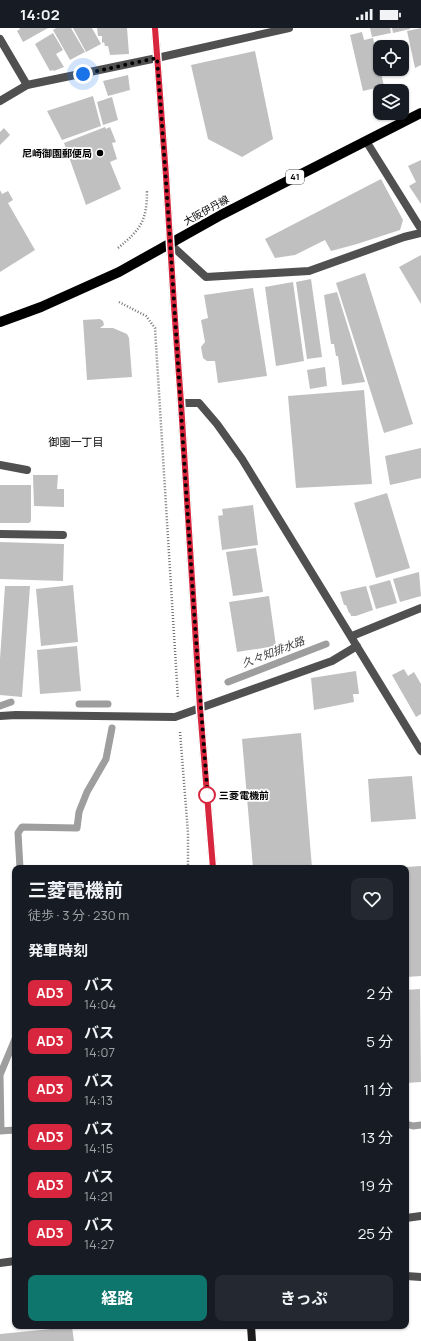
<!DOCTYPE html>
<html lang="ja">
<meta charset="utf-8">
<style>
body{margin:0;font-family:Manrope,"Noto Sans JP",sans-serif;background:#242831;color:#f1f3f6;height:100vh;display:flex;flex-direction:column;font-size:15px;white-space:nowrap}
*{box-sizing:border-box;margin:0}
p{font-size:13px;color:#9ea1a6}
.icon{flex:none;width:22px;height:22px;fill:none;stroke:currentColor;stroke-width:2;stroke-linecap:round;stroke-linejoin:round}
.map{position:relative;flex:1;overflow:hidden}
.details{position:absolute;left:12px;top:837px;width:397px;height:464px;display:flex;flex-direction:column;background:#171b24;border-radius:8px;box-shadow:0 1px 3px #0004}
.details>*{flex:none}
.badge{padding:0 8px;border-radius:6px;font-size:14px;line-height:26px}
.fabs{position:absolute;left:373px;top:12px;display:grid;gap:8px}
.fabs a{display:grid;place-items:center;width:36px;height:36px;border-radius:8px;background:#171b24;box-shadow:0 1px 3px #0004;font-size:20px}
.you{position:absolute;width:20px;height:20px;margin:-10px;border:3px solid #fff;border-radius:50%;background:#1a73e8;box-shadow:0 0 0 6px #1a73e833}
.map>.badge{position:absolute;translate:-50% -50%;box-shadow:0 0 0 2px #fff}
h2{padding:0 16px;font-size:15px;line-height:36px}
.round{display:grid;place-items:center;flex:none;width:42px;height:42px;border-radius:8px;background:#242831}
.headline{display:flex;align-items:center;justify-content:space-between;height:68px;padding:0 16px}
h1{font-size:19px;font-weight:700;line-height:30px}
.primary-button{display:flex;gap:8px;margin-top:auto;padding:8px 16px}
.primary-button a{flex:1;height:46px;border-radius:8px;background:#0f766e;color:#fff;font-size:16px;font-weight:700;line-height:46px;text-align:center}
.primary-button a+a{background:#242831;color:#f1f3f6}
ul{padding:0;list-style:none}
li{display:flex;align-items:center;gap:12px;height:48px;padding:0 16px}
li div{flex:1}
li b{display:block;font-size:15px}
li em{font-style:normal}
li .badge{min-width:44px;font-weight:700;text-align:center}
.status{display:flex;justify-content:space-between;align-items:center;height:28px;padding:0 20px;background:#171b24;direction:ltr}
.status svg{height:11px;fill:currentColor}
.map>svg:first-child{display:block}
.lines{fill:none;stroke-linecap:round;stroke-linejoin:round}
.stream{stroke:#9e9e9e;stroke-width:7}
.building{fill:#c0c0c0}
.path{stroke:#727272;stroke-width:2.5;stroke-dasharray:1 2;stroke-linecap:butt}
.service{stroke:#505050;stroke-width:8}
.minor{stroke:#505050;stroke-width:8}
.tertiary{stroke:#505050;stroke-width:8}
.secondary{stroke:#1d1d1d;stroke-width:8}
.primary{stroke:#000;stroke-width:10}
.line-casing{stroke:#fff;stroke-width:9}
.line{stroke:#d7263d;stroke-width:6}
.walk{stroke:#000;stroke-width:4;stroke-dasharray:0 7.2}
.poi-dot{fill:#000;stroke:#fff;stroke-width:1.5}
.stop-dot{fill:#fff;stroke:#d7263d;stroke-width:2}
.labels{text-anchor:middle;stroke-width:3.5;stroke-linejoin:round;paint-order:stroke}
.shield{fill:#fff;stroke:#4c4c4c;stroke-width:1}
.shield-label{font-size:9px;font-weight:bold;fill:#000}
.poi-label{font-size:10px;font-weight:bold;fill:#000;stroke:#fff;text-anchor:end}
.street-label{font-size:10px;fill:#000;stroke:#fff}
.stop-label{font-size:10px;font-weight:bold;fill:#000;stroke:#fff;text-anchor:start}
.neighbourhood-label{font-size:11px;fill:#000;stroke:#fff}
.water-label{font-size:11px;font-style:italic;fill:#3f3f3f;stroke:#fff}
</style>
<div class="status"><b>14:02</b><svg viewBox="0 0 49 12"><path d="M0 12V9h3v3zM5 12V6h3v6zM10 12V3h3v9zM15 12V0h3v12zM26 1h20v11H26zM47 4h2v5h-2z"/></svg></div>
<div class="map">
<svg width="421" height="1313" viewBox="0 0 421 1313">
<rect width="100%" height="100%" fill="#fff"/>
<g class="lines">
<!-- stream -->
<path class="stream" d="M228 654 326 616
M79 676H108
M0 678 11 674
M20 840 18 805 22 799 77 800 79 784 87 764 106 731 112 700
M406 1096 413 1098 421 1097
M0 1103 15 1102
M1 1103 0 1047 15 1011"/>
</g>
<!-- building -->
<path class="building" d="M19 0H48L23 14 17 3 20 1Z
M56 0H71L85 24 70 32 53 2Z
M73 0H92L101 16 86 24Z
M97 0H127L129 26 110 27 108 18H105L104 14 102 15V8H98Z
M370 0H390L391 5 372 9Z
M392 0H410V1L393 5Z
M421 0V37L415 40 407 3Z
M362 4 364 12 373 10 384 58 363 63 350 7Z
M53 5 63 22 56 26 64 39 54 43 53 42 50 43 35 16Z
M255 23 273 111 242 129 208 111 191 37Z
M128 47 130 62 108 68 103 53Z
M93 68 101 98 62 112 47 83Z
M112 69 118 92 103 97 97 74Z
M105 99 106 101 110 99 116 114 112 115 117 131 110 134 121 161 86 177 64 115Z
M4 100 10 107 0 117V104Z
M421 132V176L409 158 416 154 408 138Z
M381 151 403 192 400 202 357 216 331 223 325 212 295 227 275 230 265 211Z
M0 162 2 166 8 163 13 172 8 175 35 222 0 244Z
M421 227V276L399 239Z
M365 245 413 396 384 405 336 255Z
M311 251 322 329 307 331 296 254Z
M293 254 304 333 276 338 265 259Z
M253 260 267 348 218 355 215 333H207L203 330 201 319 205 314 201 292 208 290 204 267Z
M337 264 365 354 342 357 338 328H336L334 316H331L324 267Z
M100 291 103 293 104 297 100 300H113L127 306 129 310 132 349 87 352 83 292Z
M325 339 327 358 310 361 307 342Z
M364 362 372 456 296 460 288 368Z
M421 420V450L390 457 385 428Z
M33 447H58L57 461H64V479L34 478Z
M0 457H31V493L29 495H0Z
M387 465 410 540 376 550 354 475Z
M253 477 258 517 222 522 218 488 223 487 222 481Z
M0 514 64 516 63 553 0 551Z
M256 520 263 564 233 568 226 524Z
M419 544 421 568 400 574 393 551Z
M390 552 397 575 376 581 369 558Z
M73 557 78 614 41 618 36 561Z
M5 558H30L22 669 0 667V631Z
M366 558 373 582 356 588H351L350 585H349L346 577H344L340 564Z
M269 568 276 618 237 624 229 574Z
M77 618 81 663 40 666 37 622Z
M404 641 408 648 414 644 421 656V686L416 689 392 647Z
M356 643 359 666H353L354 674 314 682 311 650Z
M301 705 312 840H253L242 711Z
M412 748 416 791 371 794 368 751Z
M421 838V948L406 949V839Z
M420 961 421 1054 406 1055V962Z
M72 1299 74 1313H0V1306Z"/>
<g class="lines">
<!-- path -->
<path class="path" d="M118 220C141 201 147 193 147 162
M119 274 146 288 155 300 178 671
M180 704 188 805V840"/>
<!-- service -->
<path class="service" d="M406 1190 421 1188
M0 1235 15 1233
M406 1248 421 1249"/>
<!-- minor -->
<path class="minor" d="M0 73 27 57 157 30 289 0
M366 113 421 201
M170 216 206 249 309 243 404 209 421 205
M181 375H199L217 396 242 431 421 723
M0 437 27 442
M0 506 63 507
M352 608 421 580
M0 688 16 687 175 689 332 633 357 618"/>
<!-- tertiary -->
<path class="tertiary" d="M0 11 27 57"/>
<!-- secondary -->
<path class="secondary" d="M155 0 166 148 174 278 181 375 200 680 213 840
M251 1298 252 1313"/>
<!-- primary -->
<path class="primary" d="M0 294 41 279 119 244 221 187 421 85"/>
</g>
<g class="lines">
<!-- line casing -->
<g class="line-casing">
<path id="line" d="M155 0 166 148 174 278 181 375 200 680 213 840"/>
</g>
<!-- line -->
<use href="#line" class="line"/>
<!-- walk -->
<path class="walk" d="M83 46 157 30C176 277 188 524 208 771L207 767"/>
</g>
<!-- markers -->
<circle class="poi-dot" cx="100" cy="125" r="4"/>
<circle class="stop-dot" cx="207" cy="767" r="8"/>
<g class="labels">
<!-- shield labels -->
<rect class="shield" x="286" y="142" width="18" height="14" rx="3"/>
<g class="shield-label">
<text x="295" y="152">41</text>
</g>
<!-- poi labels -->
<g class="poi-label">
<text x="92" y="129">尼崎御園郵便局</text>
</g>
<!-- street labels -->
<g class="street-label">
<text transform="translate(206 182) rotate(-29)" y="4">大阪伊丹線</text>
</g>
<!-- stop labels -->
<g class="stop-label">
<text x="219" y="771">三菱電機前</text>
</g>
<!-- neighbourhood labels -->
<g class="neighbourhood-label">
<text x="76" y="418">御園一丁目</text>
</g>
<!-- water labels -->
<g class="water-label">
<text transform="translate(273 624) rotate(-21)" y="4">久々知排水路</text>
</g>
</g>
</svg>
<div class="fabs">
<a><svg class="icon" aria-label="locate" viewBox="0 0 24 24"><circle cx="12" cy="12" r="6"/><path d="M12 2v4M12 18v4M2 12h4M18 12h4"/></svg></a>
<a><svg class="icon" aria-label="layers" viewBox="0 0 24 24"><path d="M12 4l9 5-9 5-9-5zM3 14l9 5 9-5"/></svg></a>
</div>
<div class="you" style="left:83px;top:46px"></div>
<section class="details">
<div class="headline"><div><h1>三菱電機前</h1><p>徒歩 · 3 分 · 230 m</p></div><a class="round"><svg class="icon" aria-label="heart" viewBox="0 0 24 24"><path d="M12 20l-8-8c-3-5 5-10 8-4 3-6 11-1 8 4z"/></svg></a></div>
<h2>発車時刻</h2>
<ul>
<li><span class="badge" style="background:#d7263d;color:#fff">AD3</span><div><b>バス</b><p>14:04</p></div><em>2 分</em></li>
<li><span class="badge" style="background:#d7263d;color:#fff">AD3</span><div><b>バス</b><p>14:07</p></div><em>5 分</em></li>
<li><span class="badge" style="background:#d7263d;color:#fff">AD3</span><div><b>バス</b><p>14:13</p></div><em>11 分</em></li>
<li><span class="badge" style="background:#d7263d;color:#fff">AD3</span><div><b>バス</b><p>14:15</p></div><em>13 分</em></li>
<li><span class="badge" style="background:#d7263d;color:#fff">AD3</span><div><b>バス</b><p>14:21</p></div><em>19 分</em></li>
<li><span class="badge" style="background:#d7263d;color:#fff">AD3</span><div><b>バス</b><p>14:27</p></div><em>25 分</em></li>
</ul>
<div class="primary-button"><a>経路</a><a>きっぷ</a></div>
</section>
</div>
